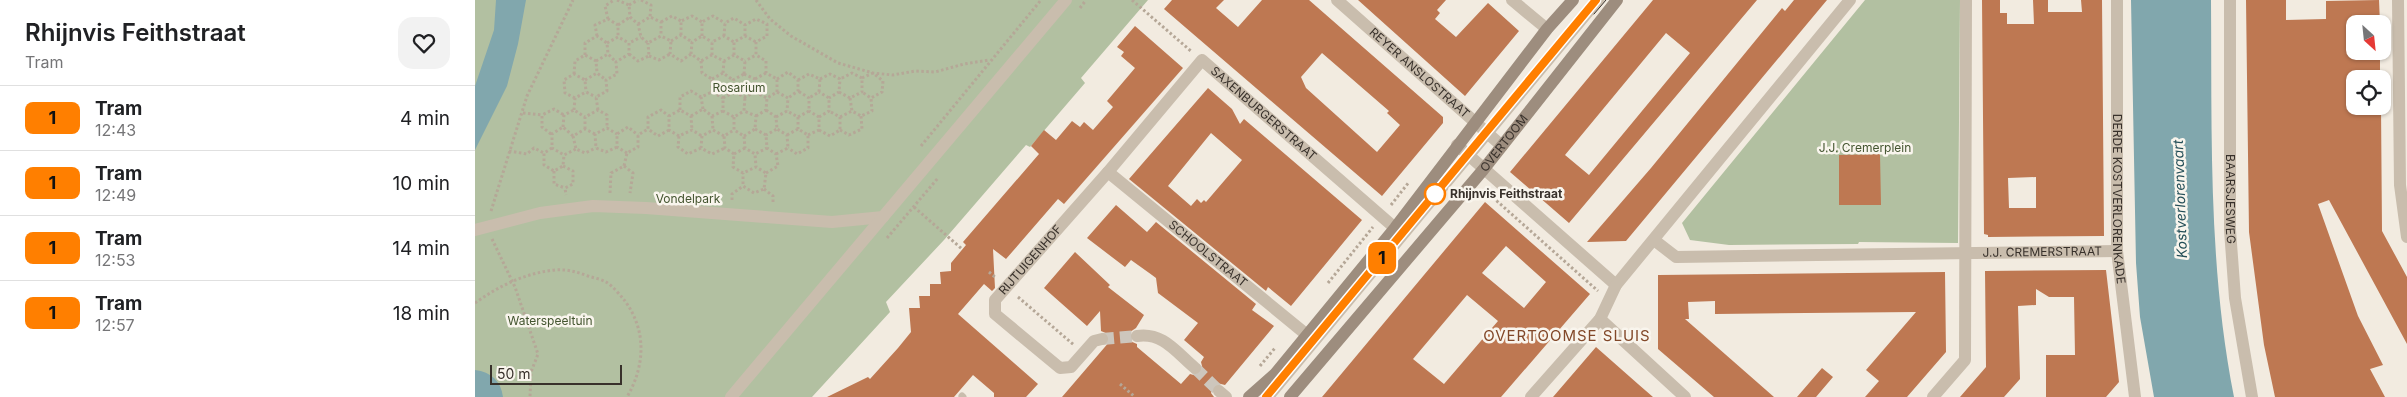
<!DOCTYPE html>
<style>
body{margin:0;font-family:Inter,sans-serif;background:#f2f2f2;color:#202124;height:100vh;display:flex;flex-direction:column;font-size:19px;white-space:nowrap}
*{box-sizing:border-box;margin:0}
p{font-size:16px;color:#757577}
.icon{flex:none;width:28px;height:28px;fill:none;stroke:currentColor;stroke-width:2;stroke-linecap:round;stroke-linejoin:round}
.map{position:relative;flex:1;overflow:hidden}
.details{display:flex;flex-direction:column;background:#fff;width:475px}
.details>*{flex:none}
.badge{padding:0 10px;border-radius:8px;font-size:18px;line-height:32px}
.needle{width:32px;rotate:153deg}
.fabs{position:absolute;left:1871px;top:15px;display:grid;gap:10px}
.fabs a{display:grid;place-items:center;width:45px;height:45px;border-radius:10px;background:#fff;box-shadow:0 1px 4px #0004;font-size:25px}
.scale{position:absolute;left:15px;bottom:12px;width:132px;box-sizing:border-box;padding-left:5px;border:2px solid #38312b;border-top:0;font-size:14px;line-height:18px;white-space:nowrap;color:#38312b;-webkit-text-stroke:4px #f9f5ed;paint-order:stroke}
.map>.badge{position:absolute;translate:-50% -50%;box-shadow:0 0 0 2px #fff}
.round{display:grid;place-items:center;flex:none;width:52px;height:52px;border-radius:15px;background:#f2f2f2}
.head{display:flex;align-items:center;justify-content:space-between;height:85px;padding:0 25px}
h1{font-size:24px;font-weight:600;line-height:38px}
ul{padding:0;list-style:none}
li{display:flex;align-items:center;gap:15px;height:65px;padding:0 25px;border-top:1px solid #e0e0e0}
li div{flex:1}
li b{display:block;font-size:19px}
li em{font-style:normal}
li .badge{min-width:55px;font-weight:700;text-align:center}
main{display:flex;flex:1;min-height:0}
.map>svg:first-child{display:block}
.green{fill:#b2c0a1}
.water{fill:#81a7ad}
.building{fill:#be7852;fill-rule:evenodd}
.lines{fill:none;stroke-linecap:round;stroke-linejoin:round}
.street-tunnel{stroke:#cdc6bc;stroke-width:12;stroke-dasharray:12 6;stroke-linecap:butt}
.path{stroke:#b5a797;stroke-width:3;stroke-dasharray:2.5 2.5;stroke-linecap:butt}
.lane{stroke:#c9bdad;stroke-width:7}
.street{stroke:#c9bdad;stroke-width:12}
.secondary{stroke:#9d8d7e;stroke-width:12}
.tram{stroke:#38312b;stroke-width:1}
.line-casing{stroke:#fff;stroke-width:11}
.line{stroke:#ff7f00;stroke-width:8}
.stop-dot{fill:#fff;stroke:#ff7f00;stroke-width:2.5}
.labels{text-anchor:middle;stroke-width:5;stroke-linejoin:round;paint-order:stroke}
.street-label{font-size:12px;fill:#38312b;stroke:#f9f5ed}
.park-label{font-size:12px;fill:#445530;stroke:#f9f5ed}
.stop-label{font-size:12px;font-weight:bold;fill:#38312b;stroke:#f9f5ed;text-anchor:start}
.water-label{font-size:14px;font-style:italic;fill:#234e57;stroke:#f9f5ed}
.quarter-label{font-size:15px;letter-spacing:1px;fill:#824829;stroke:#f9f5ed}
</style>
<main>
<section class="details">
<div class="head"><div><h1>Rhijnvis Feithstraat</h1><p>Tram</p></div><a class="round"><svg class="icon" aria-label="heart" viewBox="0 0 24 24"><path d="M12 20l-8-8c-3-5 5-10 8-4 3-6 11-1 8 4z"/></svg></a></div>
<ul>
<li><span class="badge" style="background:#ff7f00;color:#111">1</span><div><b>Tram</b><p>12:43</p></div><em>4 min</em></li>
<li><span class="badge" style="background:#ff7f00;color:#111">1</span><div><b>Tram</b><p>12:49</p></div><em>10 min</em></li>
<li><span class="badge" style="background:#ff7f00;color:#111">1</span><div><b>Tram</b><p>12:53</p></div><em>14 min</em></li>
<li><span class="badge" style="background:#ff7f00;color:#111">1</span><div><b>Tram</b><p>12:57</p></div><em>18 min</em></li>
</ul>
</section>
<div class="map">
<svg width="1932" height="397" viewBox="0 0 1932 397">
<rect width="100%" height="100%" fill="#f2ebe0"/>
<!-- green -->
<path class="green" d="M0 0H673L606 78 610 83 555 147 551 145 469 240 411 302 415 312 337 397H0Z
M1390 0H1485L1483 243 1384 242 1383 244 1254 245 1215 240 1207 223Z"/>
<!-- water -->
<path class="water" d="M21 0H51L43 44 32 86 0 150V86L19 30Z
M1656 0H1736C1737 133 1733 266 1759 397H1679L1665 317 1661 263Z
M0 370C16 372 26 381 28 397H0Z"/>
<!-- building -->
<path class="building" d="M697 0H749L741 8 763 27 787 0H834L968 117V123L907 196 689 9ZM847 53 914 111 912 113 925 125 902 152 831 88 826 77Z
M883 0H971L962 10 965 13 960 19 981 37 1013 3 1044 31 990 96Z
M1178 0H1282L1094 223 1035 172ZM1191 33 1215 53 1114 175 1090 155Z
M1319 0H1352L1151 241 1112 242 1176 168 1307 8 1310 11Z
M1507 0H1525V13H1532V24H1559L1558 0H1573V12H1607L1606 0H1627L1629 236 1513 237V235L1509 234ZM1561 177V208H1534L1533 178Z
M1771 0H1811V20L1851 19V1L1904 0 1905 24H1880V51H1905V79H1880V106H1906L1907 231 1932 277V344L1854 200 1843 204 1883 316 1908 365 1895 369 1910 397H1800L1789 345 1774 232Z
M660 26 708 68 589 204 583 199 531 259 518 249 520 288 517 291 509 284 483 314 563 384 551 397H519V393L498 375 479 397H352L393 377 395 379 423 348 436 332 434 308H445L444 296H455V284H466L465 272 476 271V263L491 245 488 242 564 154 556 146 569 130 581 140 597 121 605 127 609 122 618 130 638 107 632 101 660 68 646 56 649 52 642 47Z
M733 88 757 109 765 124 769 119 887 220 816 306 793 287 791 291 654 179ZM736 133 767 160 731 202 729 200 726 203 722 199 716 206 693 186Z
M1405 154 1406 205H1364V155Z
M1010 202 1115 294 1026 397H847ZM1031 246 1071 282 1049 308 1007 273ZM992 295 1023 321 969 384 938 359Z
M641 205 672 232 681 222 781 304 777 310 799 326 750 385 742 383 738 386 736 393 739 397H587L635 341 633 334 626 331 625 311 612 326 569 288 600 252 635 285 633 287 669 315 661 328 655 332V341L662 344V347L706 384 715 374 722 376 728 370 726 362 729 357 709 340 723 323 683 293 681 278 677 275 656 260 650 267 612 238Z
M1631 270 1644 382 1631 397H1571V355H1600L1599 297H1574L1561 289V305L1543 306 1545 379 1529 397H1485L1511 367 1510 271Z
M1470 272 1471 352 1432 397H1390L1404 381 1391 370 1441 312 1240 314V301L1213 302 1214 319H1210L1299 397H1239L1183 349V275Z
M1121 347 1163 384 1178 397H1078Z
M1347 368 1358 377 1341 397H1322Z"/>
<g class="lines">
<!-- street-tunnel -->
<path class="street-tunnel" d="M627 339 662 336
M720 368 744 391"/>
<!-- path -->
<path class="path" d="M142 0 154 5 155 17 163 24 166 37 173 43 186 36 196 41 195 54 206 61 216 54 226 61 237 55 249 61 259 55 270 61
M166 0 176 5 175 17
M281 0 295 19 316 36 363 63 398 73 418 75 440 71 460 72 489 64 514 60
M657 0 717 52
M154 5 163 0
M605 8 611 0
M133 19 130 6 139 0
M186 22 197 16 206 21
M163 24 175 17 186 22V36
M143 25 155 17
M206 35V21L217 16 227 22
M122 36 120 25 133 19 143 25V37
M227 36V22L238 16 250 23
M249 36 250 23 259 18 270 25
M270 36V25L281 19 292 24V36L281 42V55L270 61
M196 41 206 35 217 42
M132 43 143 37 154 43
M154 54 163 61 174 56 173 43
M216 54 217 42 227 36 237 42
M110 55V43L122 36 132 43 133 54
M237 55V42L249 36 259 42
M259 55V42L270 36 281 42
M174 56 184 60 195 54
M121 61 133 54 141 62
M226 61 227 73 237 79V92
M248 73 249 61
M99 74 100 61 110 55 121 61 122 73
M269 74 280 79V92L270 97 259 92 258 80Z
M269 74 270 61
M387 78 398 73 408 81 407 92 396 98 387 92
M237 79 248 73 258 80
M280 79 291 73
M302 79 313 72 323 80V91L313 98
M345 79 355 74 365 79 364 92 354 98
M110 80 122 73 131 80
M323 80 334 74 345 79 344 92 334 98
M259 92 248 98V111L259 117 269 111 270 97
M280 92 292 98 302 92V79L291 73V61L281 55
M302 92 313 98 312 111
M364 92 375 98 387 92V78L377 73 365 79
M100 98 90 93 89 80 99 74 110 80 111 92
M375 98 377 111 386 116 397 111 396 98
M228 109 226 97 237 92 248 98
M99 110 100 98 111 92 121 97
M123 110 121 97 132 91 131 80 142 74 141 62 154 54V43L166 37
M205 110V97L216 91 226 97
M291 110 301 117 302 129 291 135
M48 113 67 115
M216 116 228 109 237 116 248 111
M237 116 238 130
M281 116 291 110 292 98
M259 117V130L269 136 270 148 280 154 281 167 291 173 289 189 279 193 268 186V173
M301 117 312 111 323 117V129
M323 117 334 111V98L323 91
M344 117 354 111V98L344 92
M365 117 377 111
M88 127 89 115 99 110 110 117
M110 129V117L123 110 132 115V128
M280 129 291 135 292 148 280 154
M194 130 183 136 173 129V117L186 110 194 116
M344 130 355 136 365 130V117L354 111
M365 130 374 135 387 129 386 116
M76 134 67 127V115L79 109 89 115
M120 134 110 129 98 136 101 149 110 153 121 148
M312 135 323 129 333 135V148L322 154 313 148
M333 135 344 130V117L334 111
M98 136 88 127 77 134V148L89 155 101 149
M204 136 194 130V116L205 110 216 116 217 130
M249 136 238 130 227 136 226 148 237 154 250 148
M269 136 280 129 281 116 269 111
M446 146 566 0
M142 147 131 152 121 148 120 134 132 128 142 134
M77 148 69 153V165L79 171 88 166 89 155
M226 148 213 154 203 147 204 136 217 130 227 136
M270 148 259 154 258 167 268 173 281 167
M34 151 52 154 59 148 69 153
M152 153 142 147V134L153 127 163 135
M259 154 250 148 249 136 259 130
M301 154 313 148 312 135 302 129
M88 166 98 171V184L90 188 91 195
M149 166 158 173 155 193
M79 171V184L90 188
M291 173 303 166 301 154 292 148
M289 189 298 196V203
M135 193 136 173 149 166 152 153 163 147V135L173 129
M1014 194 1123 291
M257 200V194L268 186
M916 205 934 182
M439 207 487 249
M16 211 52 96 98 0
M412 238 463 178
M17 239 40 287 63 354 56 372 55 397
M514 272 521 278
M853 283 898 227
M543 297 599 345
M0 303C24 286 50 273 80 270 92 269 102 272 113 276 119 278 126 279 131 282 138 286 145 295 150 301 172 331 170 366 152 397
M785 366 800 348
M645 384 660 397"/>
<!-- lane -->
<path class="lane" d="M487 396 488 397
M796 397 1126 0"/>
<!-- street -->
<g class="street">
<path id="s1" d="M862 0 1027 146"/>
<path d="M1037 0 1072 29"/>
<path id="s2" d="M1642 0V251L1660 397"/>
<path id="s3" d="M1755 0V230L1760 298 1777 397"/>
<path d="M1923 0 1925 185 1932 237"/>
<path d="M982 145 1141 285"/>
<path id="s4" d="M633 172 832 335"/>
<path d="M0 230 65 213 118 206 171 208 357 222 408 217"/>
<path id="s5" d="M1179 240 1201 257 1642 251"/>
<path d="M1125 319 1210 397"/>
<path d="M662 336C688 332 701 352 720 368"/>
<path id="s6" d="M627 339 619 341 596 367 585 368 520 314V300L633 172 727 60 920 228"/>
<path d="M744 391 751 397"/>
<path d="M256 397 591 0"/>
<path d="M1056 397 1125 319 1141 285 1375 0"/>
<path d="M1458 397 1490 360 1491 0"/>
</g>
<!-- secondary -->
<g class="secondary">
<path d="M774 397 800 374 920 228 1072 29 1098 0"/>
<path id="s7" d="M815 397 1008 170 1142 0"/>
</g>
<!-- tram -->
<path class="tram" d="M1119 14 1131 0
M791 397 1121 0"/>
</g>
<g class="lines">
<!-- line casing -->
<g class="line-casing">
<path id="line" d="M791 397 1121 0"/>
</g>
<!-- line -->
<use href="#line" class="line"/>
</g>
<!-- markers -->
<circle class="stop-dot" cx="960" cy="194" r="10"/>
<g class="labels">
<!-- street labels -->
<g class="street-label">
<text dy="4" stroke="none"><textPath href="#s1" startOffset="110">REYER ANSLOSTRAAT</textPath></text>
<text dy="4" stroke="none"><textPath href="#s6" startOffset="551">SAXENBURGERSTRAAT</textPath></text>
<text dy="4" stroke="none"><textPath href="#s7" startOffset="332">OVERTOOM</textPath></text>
<text dy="4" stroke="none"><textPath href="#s2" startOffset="199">DERDE KOSTVERLORENKADE</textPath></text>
<text dy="4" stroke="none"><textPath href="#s3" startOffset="199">BAARSJESWEG</textPath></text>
<text dy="4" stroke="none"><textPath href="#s5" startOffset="394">J.J. CREMERSTRAAT</textPath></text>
<text dy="4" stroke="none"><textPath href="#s4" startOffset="129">SCHOOLSTRAAT</textPath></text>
<text dy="4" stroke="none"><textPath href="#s6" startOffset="206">RIJTUIGENHOF</textPath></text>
</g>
<!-- park labels -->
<g class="park-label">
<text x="264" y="92">Rosarium</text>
<text x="1390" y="152">J.J. Cremerplein</text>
<text x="213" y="203">Vondelpark</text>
<text x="75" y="325">Waterspeeltuin</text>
</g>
<!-- stop labels -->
<g class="stop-label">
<text x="975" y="198">Rhijnvis Feithstraat</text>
</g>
<!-- water labels -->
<g class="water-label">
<text transform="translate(1705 199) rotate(-92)" y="5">Kostverlorenvaart</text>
</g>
<!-- quarter labels -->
<g class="quarter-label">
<text x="1092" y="341">OVERTOOMSE SLUIS</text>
</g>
</g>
</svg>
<div class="fabs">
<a><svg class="needle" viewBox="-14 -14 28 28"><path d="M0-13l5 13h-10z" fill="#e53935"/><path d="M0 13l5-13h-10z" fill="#757577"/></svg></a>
<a><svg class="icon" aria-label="locate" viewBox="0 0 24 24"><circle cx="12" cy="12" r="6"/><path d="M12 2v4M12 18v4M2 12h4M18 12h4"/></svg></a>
</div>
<div class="scale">50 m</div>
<b class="badge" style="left:907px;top:258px;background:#ff7f00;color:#111">1</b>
</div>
</main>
